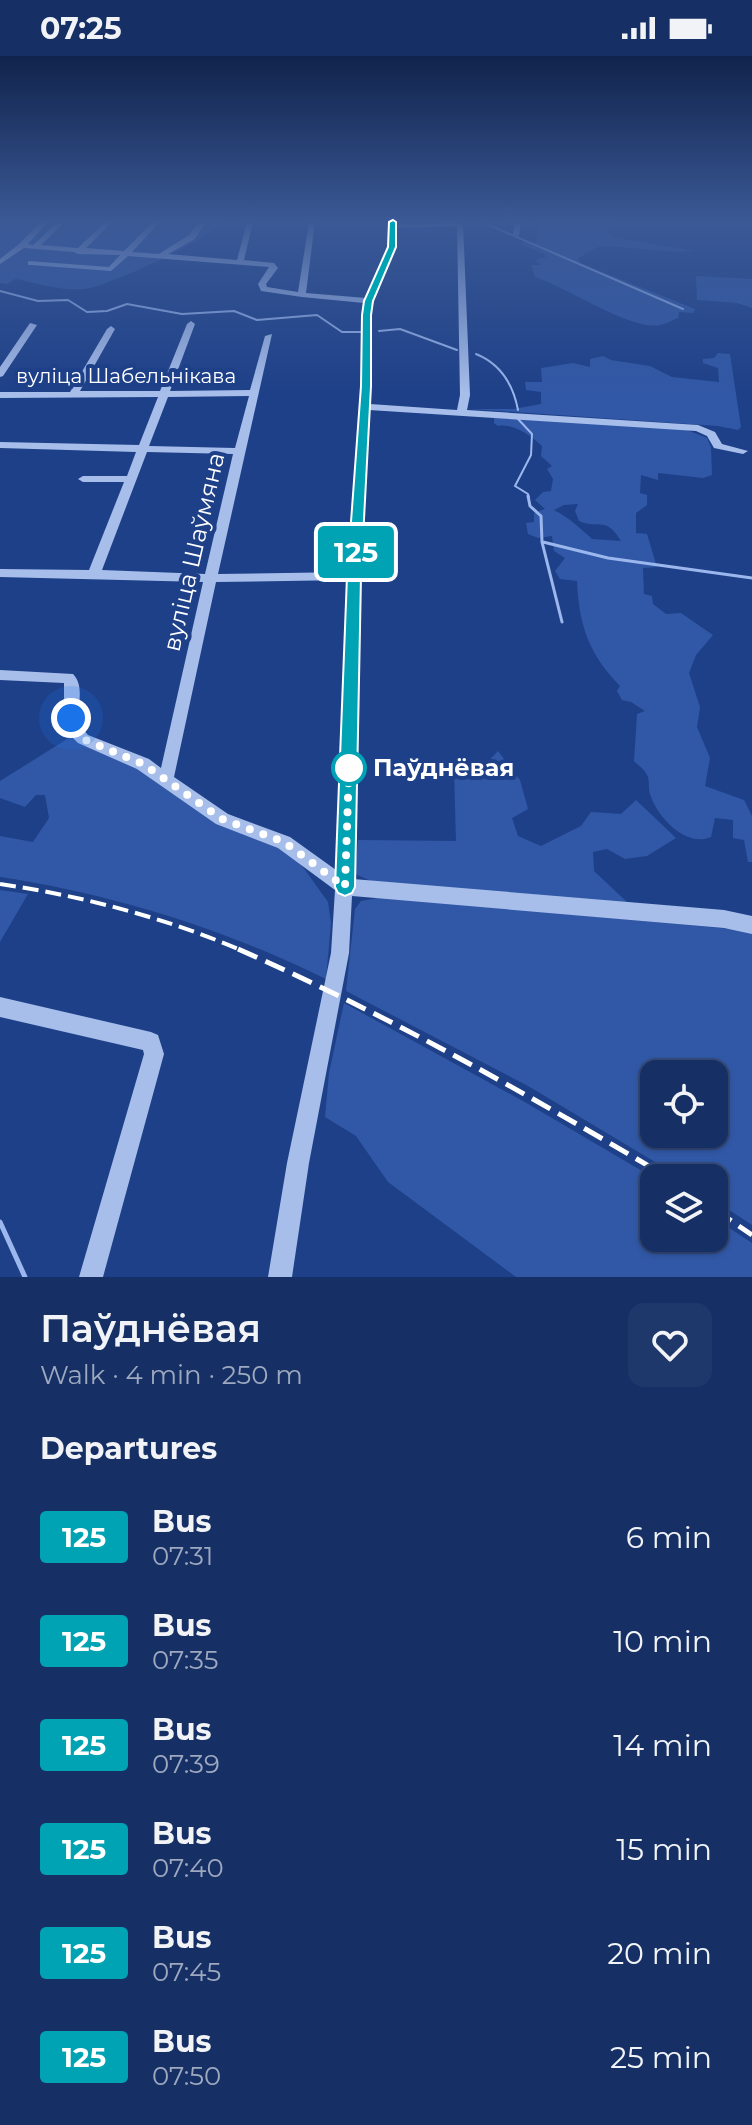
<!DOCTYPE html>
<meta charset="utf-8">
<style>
body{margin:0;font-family:Montserrat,sans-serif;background:#1f386c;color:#f1f3f6;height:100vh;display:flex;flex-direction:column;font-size:30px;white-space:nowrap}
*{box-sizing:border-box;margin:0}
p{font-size:26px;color:#9ea9bf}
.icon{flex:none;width:44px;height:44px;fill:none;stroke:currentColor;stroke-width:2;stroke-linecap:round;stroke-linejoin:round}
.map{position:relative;height:1221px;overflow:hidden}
.panel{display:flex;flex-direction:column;background:#163066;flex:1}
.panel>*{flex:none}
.badge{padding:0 16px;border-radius:6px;font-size:28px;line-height:52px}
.controls{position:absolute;left:640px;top:1004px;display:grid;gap:16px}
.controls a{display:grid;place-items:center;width:88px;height:88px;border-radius:16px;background:#163066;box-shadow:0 2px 6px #0004,0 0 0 2px #354b7a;font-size:40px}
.you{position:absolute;width:40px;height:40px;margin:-20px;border:6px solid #fff;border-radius:50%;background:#1a73e8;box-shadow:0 0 0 12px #1a73e833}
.map>.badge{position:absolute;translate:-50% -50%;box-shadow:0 0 0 4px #fff}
h2{padding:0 40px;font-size:30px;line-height:72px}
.round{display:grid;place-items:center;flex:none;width:84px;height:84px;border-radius:16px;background:#1f386c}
.headline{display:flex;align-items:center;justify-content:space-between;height:136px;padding:0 40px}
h1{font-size:38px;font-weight:600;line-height:60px}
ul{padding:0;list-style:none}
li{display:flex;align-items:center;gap:24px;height:104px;padding:0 40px}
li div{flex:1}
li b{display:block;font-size:30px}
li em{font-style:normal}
li .badge{min-width:88px;font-weight:700;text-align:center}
.status{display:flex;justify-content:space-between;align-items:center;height:56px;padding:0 40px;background:#163066;direction:ltr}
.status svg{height:22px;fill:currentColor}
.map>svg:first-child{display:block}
.green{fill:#3158a6;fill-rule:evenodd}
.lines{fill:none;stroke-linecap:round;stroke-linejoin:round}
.stream-far2{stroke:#9bb7ed;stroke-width:2}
.stream-far1{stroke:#9bb7ed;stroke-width:3}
.stream{stroke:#9bb7ed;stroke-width:5}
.minor{fill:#a7beeb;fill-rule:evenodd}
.rail-far1{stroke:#fff;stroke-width:4;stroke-dasharray:16 7;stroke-linecap:butt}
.rail{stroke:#fff;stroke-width:5;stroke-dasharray:21 9;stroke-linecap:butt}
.line{fill:#00a3b4;stroke:#fff;stroke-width:2}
.walk{stroke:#fff;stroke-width:8;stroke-dasharray:0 14.4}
.stop-dot{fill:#fff;stroke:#00a3b4;stroke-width:4}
.labels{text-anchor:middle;stroke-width:8;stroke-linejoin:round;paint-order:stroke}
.far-street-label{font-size:20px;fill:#fff;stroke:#1e4088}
.street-label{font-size:24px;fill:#fff;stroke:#1e4088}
.stop-label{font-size:24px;font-weight:bold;fill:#fff;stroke:#1e4088;text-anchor:start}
</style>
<div class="status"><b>07:25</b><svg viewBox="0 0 49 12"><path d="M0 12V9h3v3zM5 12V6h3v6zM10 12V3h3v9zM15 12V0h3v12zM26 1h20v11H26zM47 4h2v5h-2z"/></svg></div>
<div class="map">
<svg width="752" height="1221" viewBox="0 0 752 1221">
<rect width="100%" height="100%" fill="#1e4088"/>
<!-- green -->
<path class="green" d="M0 166H224C203 186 119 225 90 232 66 237 38 227 15 223L7 228 0 227Z
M539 166H614L607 176 616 182 696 195 676 196 608 190 598 191 578 202 580 207 695 253 693 257 679 256 678 262C672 264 666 268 660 269 632 275 568 232 535 221L531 209H542L535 204 548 200 521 188 524 185 536 188Z
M696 220 752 223V252L737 247 697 244Z
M718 297 730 298 741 371 738 374 718 370 470 353H514L541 348V336L526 334 525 326H542L541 312 573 307 590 311V303L603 300 611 304 650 310 672 321 719 326 718 312 703 307V303L714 302Z
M494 360 682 372 707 382 711 391 712 419 703 422 658 417V424L641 419 640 437 647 439V449L636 457V477L647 478 657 511 643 512 644 538 652 540 653 548 666 558 681 557 713 579 696 599 689 617 700 651 697 671 710 702 705 730 744 744 752 760V806H748L744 784 733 782V764L715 762 711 781C686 792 657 761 650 738 648 732 650 724 647 719 645 714 638 709 634 705L637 658 645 655 631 646 622 644 617 635 620 630C589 598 579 570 577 525L560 523 555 515 565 502 554 495 552 480 538 482 528 478 526 467 534 466V457L545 453 535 444 543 436 551 435 553 423 547 413 552 410 541 400 542 390C531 380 514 367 498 370L494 367ZM578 448 575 455 579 465C601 474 605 459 621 485L592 483C579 471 568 461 554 454L564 449Z
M72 680 79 687 140 711 295 800 328 846 331 867 326 923C224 873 113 838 0 821V780L33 786 49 762 45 739H36L25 751 0 742V725Z
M498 695 520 724 528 753 512 762 518 780 541 790 581 770 591 756 621 758 636 744 676 782 647 800 625 803 607 793 593 796 594 815 628 847 373 826 355 818 358 784 456 785 454 716 477 717Z
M0 834 28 838 0 886Z
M383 841 752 875V1169L714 1144V1122H682L528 1030 346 935 355 853 361 845ZM654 1018H714V1078H654Z
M344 947 523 1045 654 1122V1182H714V1162L752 1187V1221H516L388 1126 356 1080 325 1061 329 1017Z"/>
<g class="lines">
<!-- stream-far2 -->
<path class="stream-far2" d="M482 166 683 253
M0 235 38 245 68 244 87 256 107 255 127 248 182 258 234 255 257 264 317 259 342 276H362
M379 275 400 273 457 294
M476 298C501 308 513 328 518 354
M518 363 532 378 531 399 515 430 528 438 529 442"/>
<!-- stream-far1 -->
<path class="stream-far1" d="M528 440 530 450 541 460 542 486 562 566
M543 486 608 502 752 522"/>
<!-- stream -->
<path class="stream" d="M0 1166 25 1221"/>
<!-- minor -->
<path class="minor" d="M41 166H48L28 188 33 189 58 166H65L41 189 78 192 105 166H112L86 192 124 195 153 166H160L132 196 159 198 189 179 199 166H206L195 183 168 198 237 204 247 166H253L244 204 274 207 278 212 266 228 267 231 298 236 309 166H315L306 237 366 242 388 191 390 166 396 168 463 166 470 339 467 354 698 369 715 376 722 388 748 395 743 398 714 392 707 380 696 375 369 354 360 520 357 726 353 823 724 854 752 860V878L724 872 352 840 349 897 309 1107 292 1221H268L287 1107 331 897 335 834 278 792 216 768 137 713 78 687 69 678 64 662V627L0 624V614L73 618C89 635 69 659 88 679L149 703 161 712 203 526 0 521V513L89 514 124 426H83L78 423 83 420H127L136 396 0 392V386L139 389 158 341 0 342V336H70L107 273 111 270 115 273 80 335H160L187 268 191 265 195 268 170 335 250 334 265 280 272 278 218 518 348 516 361 330 362 259 364 247 302 241 261 235 258 228 269 211 128 200 111 215 31 209H28V205L109 211 120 199 78 198 74 196 24 192 0 208V203L19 188ZM457 170 460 339 457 354 370 348V259L373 245 396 191V172ZM249 340 235 392 149 390 168 341ZM147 396 233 398 205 518 102 514ZM348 524 336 814 290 781 228 758 174 721 216 526Z
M515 166H521L519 180 513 179Z
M30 267 37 269 3 320 0 321V311Z
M0 941 151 976 158 979 164 998 103 1221H79L144 998 143 994 0 961Z"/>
<!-- rail-far1 -->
<path class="rail-far1" d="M0 828C83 840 166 862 243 895"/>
<!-- rail -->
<path class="rail" d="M238 893C388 959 529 1039 669 1122
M714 1153 752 1179"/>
</g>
<!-- sky -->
<linearGradient id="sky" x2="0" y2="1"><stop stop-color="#10234b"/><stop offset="0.49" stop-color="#3b5996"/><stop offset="1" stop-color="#3b5996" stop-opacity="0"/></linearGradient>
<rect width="752" height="337" fill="url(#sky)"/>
<!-- line -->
<path class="line" d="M393 164 396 166V191L373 245 371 259V330L361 520 355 831 352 837 345 840 338 837 335 831 347 520 361 330 362 259 364 245 388 191 389 166Z"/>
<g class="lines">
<!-- walk -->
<path class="walk" d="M71 662 74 674 83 683 143 708 222 763 284 786 345 831 349 712"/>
</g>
<!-- markers -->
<circle class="stop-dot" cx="349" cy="712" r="16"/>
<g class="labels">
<!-- far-street labels -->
<g class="far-street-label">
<text x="126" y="327">вуліца Шабельнікава</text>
</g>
<!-- street labels -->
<g class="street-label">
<text transform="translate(194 496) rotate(-77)" y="8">вуліца Шаўмяна</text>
</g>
<!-- stop labels -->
<g class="stop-label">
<text x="373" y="720">Паўднёвая</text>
</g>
</g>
</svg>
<div class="controls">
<a><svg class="icon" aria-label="locate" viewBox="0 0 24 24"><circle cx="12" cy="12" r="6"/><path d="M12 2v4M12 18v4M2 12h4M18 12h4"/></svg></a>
<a><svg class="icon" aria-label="layers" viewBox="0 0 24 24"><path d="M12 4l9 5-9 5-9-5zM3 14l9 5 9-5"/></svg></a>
</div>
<div class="you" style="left:71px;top:662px"></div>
<b class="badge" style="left:356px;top:496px;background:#00a3b4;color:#fff">125</b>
</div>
<section class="panel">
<div class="headline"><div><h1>Паўднёвая</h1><p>Walk · 4 min · 250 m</p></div><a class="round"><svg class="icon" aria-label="heart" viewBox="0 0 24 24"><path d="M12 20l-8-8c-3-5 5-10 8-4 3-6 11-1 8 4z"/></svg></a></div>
<h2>Departures</h2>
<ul>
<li><span class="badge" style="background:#00a3b4;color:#fff">125</span><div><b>Bus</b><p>07:31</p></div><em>6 min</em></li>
<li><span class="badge" style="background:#00a3b4;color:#fff">125</span><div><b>Bus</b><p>07:35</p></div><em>10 min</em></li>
<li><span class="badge" style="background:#00a3b4;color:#fff">125</span><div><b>Bus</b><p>07:39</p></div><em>14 min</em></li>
<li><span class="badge" style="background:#00a3b4;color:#fff">125</span><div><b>Bus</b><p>07:40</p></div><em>15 min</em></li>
<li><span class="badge" style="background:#00a3b4;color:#fff">125</span><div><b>Bus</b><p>07:45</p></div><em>20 min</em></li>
<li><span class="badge" style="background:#00a3b4;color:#fff">125</span><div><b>Bus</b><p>07:50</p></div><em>25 min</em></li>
</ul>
</section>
